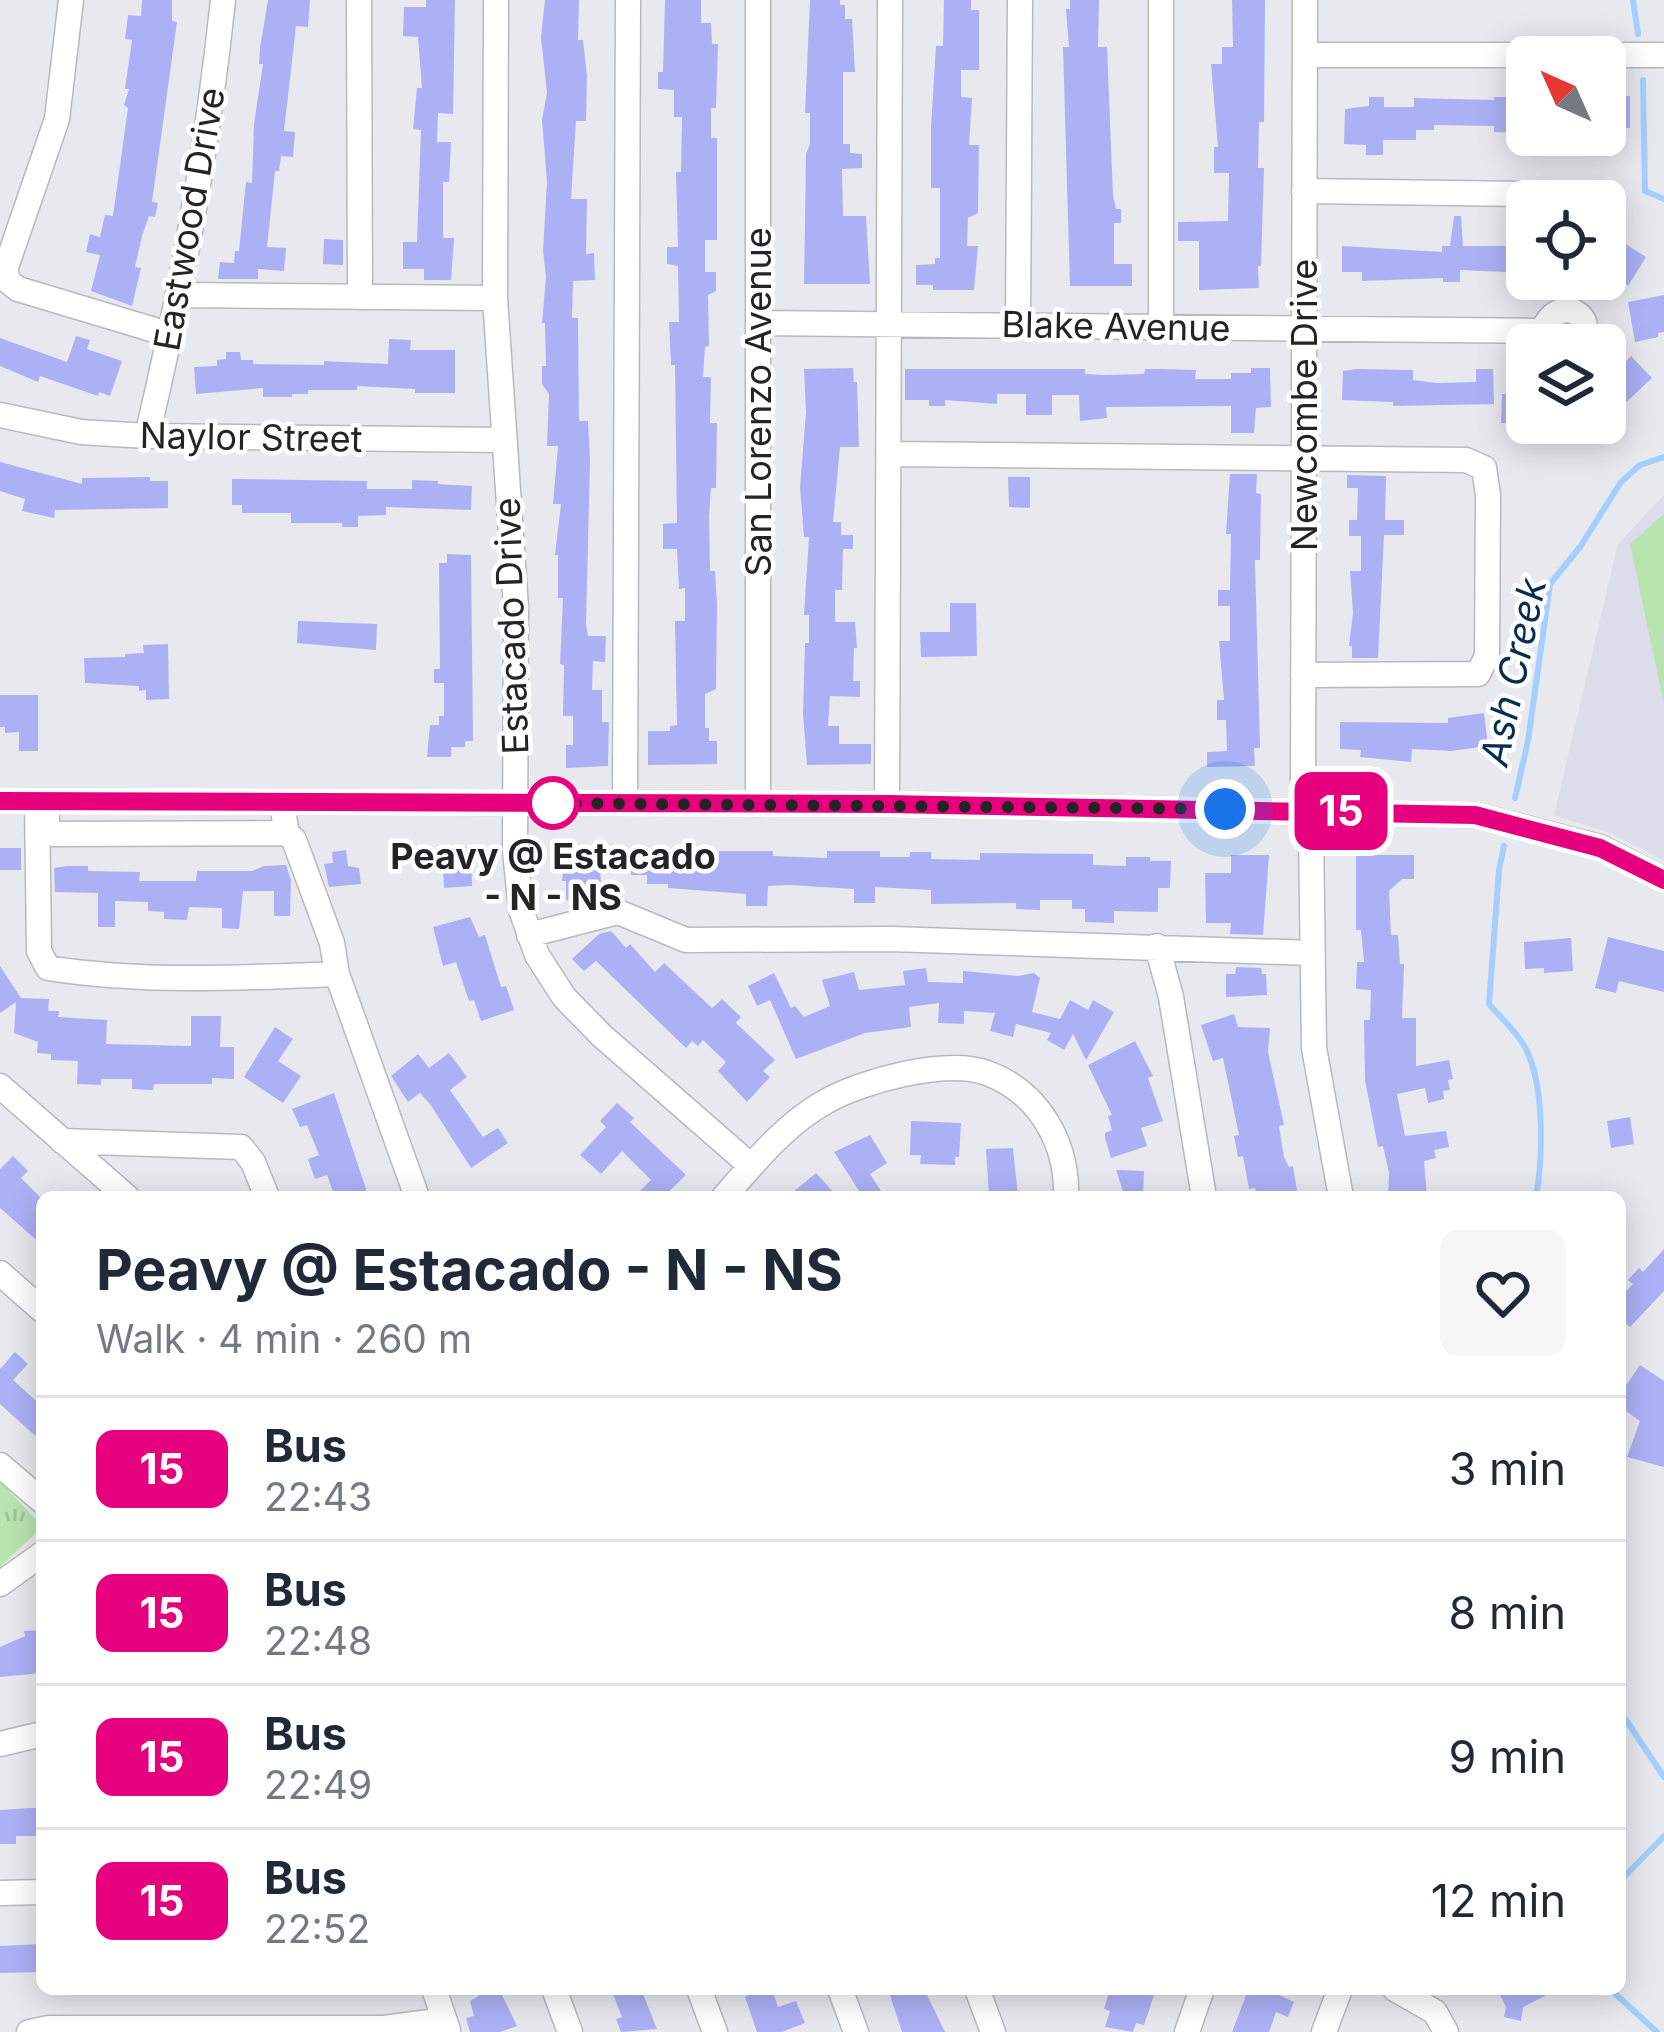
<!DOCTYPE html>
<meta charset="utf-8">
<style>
body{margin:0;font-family:Inter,sans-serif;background:#f6f6f7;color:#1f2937;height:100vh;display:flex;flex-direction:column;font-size:45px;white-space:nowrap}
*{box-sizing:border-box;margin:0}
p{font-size:39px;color:#747a83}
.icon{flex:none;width:66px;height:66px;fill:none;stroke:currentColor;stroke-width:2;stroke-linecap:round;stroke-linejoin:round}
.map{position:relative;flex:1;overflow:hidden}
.sheet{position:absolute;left:36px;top:1191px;width:1590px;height:804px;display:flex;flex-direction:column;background:#fff;border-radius:18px;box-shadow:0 6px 30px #0003}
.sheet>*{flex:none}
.badge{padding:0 24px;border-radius:18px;font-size:42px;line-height:78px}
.needle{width:78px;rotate:315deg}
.buttons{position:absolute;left:1506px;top:36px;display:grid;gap:24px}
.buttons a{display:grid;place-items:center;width:120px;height:120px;border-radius:18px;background:#fff;box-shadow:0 6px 30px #0003;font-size:60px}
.you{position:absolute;width:60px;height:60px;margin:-30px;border:9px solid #fff;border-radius:50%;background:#1a73e8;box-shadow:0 0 0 18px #1a73e833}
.map>.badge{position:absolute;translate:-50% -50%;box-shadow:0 0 0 6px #fff}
.round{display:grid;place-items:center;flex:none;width:126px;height:126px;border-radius:18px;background:#f6f6f7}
.summary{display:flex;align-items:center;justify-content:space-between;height:204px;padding:0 60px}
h1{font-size:57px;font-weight:700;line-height:90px}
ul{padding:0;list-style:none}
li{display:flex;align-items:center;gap:36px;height:144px;padding:0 60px;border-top:3px solid #e0e1e3}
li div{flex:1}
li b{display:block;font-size:45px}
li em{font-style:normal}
li .badge{min-width:132px;font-weight:700;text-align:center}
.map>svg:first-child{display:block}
.built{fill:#dbddea}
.green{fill:#b8e4b0}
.park{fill:url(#park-tufts)}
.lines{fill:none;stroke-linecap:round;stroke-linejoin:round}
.stream{stroke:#a4cffc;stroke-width:6}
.building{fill:#acb1f6}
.minor-casing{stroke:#b8b9bf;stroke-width:27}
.minor{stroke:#fff;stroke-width:24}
.line-casing{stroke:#fff;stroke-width:27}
.line{stroke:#e6007e;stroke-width:18}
.walk{stroke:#242426;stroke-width:12;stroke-dasharray:0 21.6}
.stop-dot{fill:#fff;stroke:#e6007e;stroke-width:6}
.labels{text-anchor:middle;stroke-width:9;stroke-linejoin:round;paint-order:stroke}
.street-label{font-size:36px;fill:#242426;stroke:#fff}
.stop-label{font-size:36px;font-weight:bold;fill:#242426;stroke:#fff}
.water-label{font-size:39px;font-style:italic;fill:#052e51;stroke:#fff}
</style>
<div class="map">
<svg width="1664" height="2032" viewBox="0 0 1664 2032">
<defs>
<pattern id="park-tufts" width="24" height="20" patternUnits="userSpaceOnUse" patternTransform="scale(3)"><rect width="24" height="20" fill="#b8e4b0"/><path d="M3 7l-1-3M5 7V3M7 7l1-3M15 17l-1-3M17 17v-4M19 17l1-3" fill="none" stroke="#9ec397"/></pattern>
</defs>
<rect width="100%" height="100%" fill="#e8e9ef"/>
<!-- built -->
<path class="built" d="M1664 495V860L1610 833 1554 815 1618 544Z"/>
<!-- green -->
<path class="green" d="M1664 514V704L1630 544Z"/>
<!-- park -->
<path class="park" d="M0 1481 39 1523 38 1531 0 1567Z"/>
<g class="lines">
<!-- stream -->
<path class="stream" d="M1633 0 1638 34
M1643 80 1645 191 1664 199
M1515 798 1528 741 1550 584 1580 547 1621 482 1640 465 1664 457
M1504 846 1499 870 1489 1004C1500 1017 1517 1032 1525 1047 1545 1085 1543 1156 1536 1197
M1620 1711 1664 1777
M1620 1881 1664 1836
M1610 1989 1657 2032"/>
</g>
<!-- building -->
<path class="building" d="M142 0H172V21L177 22 152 202 158 203 155 217 149 216 142 236 135 267 141 268 132 306 91 291 100 255 86 252 90 234 100 237 105 215 113 216 128 108 124 105 129 89H125L132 40 125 39 128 15 141 16Z
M268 0H310L308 27 296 26 284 131 295 132 293 157 281 156 279 171H275L267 247 286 248 284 271 258 269V279H218L220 262 234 263 235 251H239L246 182 252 183 254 124 263 64H259L260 48Z
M426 0H455L453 114 438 113 437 142H451L449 182H443V238H454L451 280H424V269H403V242H417L421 130 413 129 417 88H422L418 37 403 36 404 7H426Z
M545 0H579L578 40H583L587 76 586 121H576L571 199H587L586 254 594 253 595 280 573 281 572 318H578L579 421H588L590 460 586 624 588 636H606L605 662 593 661 592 690H602V722H609L608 766 566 768V745H573V716H563L564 665 560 664 563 598H558V555H555L561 504H553L558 446H547L549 394 542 384V366H546L545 323H542L546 277 543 251 547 182 542 120 547 93 541 37Z
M665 0H701V23H711L712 44H718L716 108H711V138H717V240H705V272H716V291L708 295 709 346 705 347 703 377H711L710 423H717L716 488H711L709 516 710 571H715L717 605 716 689 705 694V728H709V741H717V764L648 765V731H670V726L677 725 675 621H685V588L679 589 677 549H663V524L677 523 675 365H671L669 322H679L678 266 667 264V247H678L676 172H681L682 117H674V90L658 89V72H663Z
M810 0H840V5H845V19H852L855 72H843V144H850V153L862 154V168L842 169 843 216H866L870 284H804L806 154 810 144V113H805Z
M944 0H971V10H979V70H961V97L972 98 969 145H979L978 213 968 218 967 246H978L974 290H933V285H916V265L935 264V258H940V188H931V128L936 46H943Z
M1070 0H1099L1098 47H1107L1113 196 1116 209H1121V223H1114V264H1132V286H1070L1063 47H1069L1066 9H1070Z
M1232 0H1265L1264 122H1259L1258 168H1264L1261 266H1258L1259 288 1199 290V241H1178V222L1228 221 1229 173H1214V147H1218L1211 64H1222V47H1233Z
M1613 96H1630V128H1605V107H1613Z
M1369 97H1384V107H1414V98L1494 100V97H1510V106H1527V133L1494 132V126L1434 125V130H1416V140H1383V155H1366V145L1344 144 1345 109 1369 106Z
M1454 216H1461L1463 246H1510V230H1527V273L1460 270V282H1443V278L1362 281V272H1342V246L1442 252V246H1450Z
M1605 231 1646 257 1628 286 1605 267Z
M324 239 343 240V265L323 264Z
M1664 295V332L1658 333V337L1635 342 1628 302Z
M76 336 90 340 87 349 122 361 110 396 99 392 98 396 40 376 38 382 0 366V338L67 362Z
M389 339 411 340 410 350H455V393H415V389L357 386V390H308V394H292V397H263V388L196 394 194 367 217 366V360L226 359V352H240L241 360H253V364L324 365V361L388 364Z
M1631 356 1652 378 1619 409 1605 393V384Z
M853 368 854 382H857L859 447H840L833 522H841V535H853V549H843L842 590H835V622H855L857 648H854L853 681H860V697L830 696 828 726H839V744H871V764L807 765 803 714 805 643H809V615H804L809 537H804L800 487 806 412 804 369Z
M1251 368H1270L1271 407 1256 408 1254 433H1231V406L1106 407 1107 418 1080 421 1079 395H1052V415H1026V394H997V404L945 400V406H929V400H905V369H1085V374L1105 375 1144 374 1145 369H1160L1196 370 1195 379H1231V373H1251Z
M1356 369 1413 370V380L1437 383 1476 382V369H1493L1494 404 1393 406V402L1342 400 1343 371Z
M1502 394H1527V424L1501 423Z
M0 462 82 484V478L150 477V481H168V508L55 510 54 518 22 511 25 499 0 491Z
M1230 474H1257L1256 493 1261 494 1260 560H1255L1260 748H1254L1255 766 1207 767V752L1227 751 1226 720H1217V700H1224L1219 641H1230V606H1218V590H1230L1231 534H1226Z
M1347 475 1386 476 1385 520H1404V535H1384L1378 658H1352V646H1349L1353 613 1350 571H1361V536H1349V520H1357L1358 488H1347Z
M1008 477H1030V508L1009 507Z
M232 479 367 481V489H412V480L438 481V484L472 486 471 510 386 507V515L358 516V527H342V523H291V513H242V505H232Z
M447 554 471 555 473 741H465V747H451V757H427L430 725H439V716H444V683H434V669H440L439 563H447Z
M950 603H976L977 656 921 657 920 632H950Z
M298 621 377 624 376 650 297 643Z
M168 644 169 699 146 700V690L139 691V686L85 683 84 658 125 657V654L144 653 143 645Z
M0 695H38V751H19V732L5 733V727H0Z
M1484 713 1488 746 1451 751 1412 749 1411 762 1360 757 1361 750 1340 749V722L1448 723V718Z
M471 846 472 886 444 888 442 847Z
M0 848H21V870H0Z
M346 850 348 866 359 868 361 884 329 887 324 864 333 863 332 852Z
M600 850 601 899 566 900V881H562L566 851Z
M719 851H773V856L827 858V851H880V857H910V852H931V859L980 860V853L1093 854V865L1126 866V857H1150V861H1171L1170 888H1158V912L1114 911V923L1085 922V909H1072V900H1040V910L1016 909V903L931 904V890L875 887V903H854V889L789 885 768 886 767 906H746V894L668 888V884H647V875H631V853L719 856Z
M1231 855H1269L1263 935 1230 934 1231 923H1206L1205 873H1231Z
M1356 855H1414V879H1402L1389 891 1391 935H1398L1400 964H1404L1402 1018H1416V1066L1449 1060 1453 1079 1448 1080 1450 1090 1443 1091 1444 1099 1428 1103 1425 1088 1397 1094 1405 1136 1446 1131 1449 1147 1434 1150 1436 1158 1424 1161 1427 1197H1388L1389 1173 1383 1146 1378 1147 1365 1080 1364 1020H1370L1371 990 1356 989 1357 962H1364L1361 930H1356Z
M286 865 291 880 290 916H274V891H243L239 929 222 928V908L189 907 187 920 164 919V912L148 911V902L115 901V927H98V893L55 892 54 868 67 866H88V871L140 872 139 881H196L197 871H252L264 866Z
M470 917 479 937 485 935 501 987 506 986 514 1010 481 1021 474 1000 469 1001 456 962 443 966 433 927Z
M611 931 626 948 630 944 655 972 664 963 712 1008 722 999 741 1017 736 1023 775 1060 763 1071 770 1077 747 1102 718 1071 726 1062 703 1040 698 1046 692 1041 686 1048 596 961 584 971 572 959 599 934Z
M1608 937 1664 951V992L1619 981 1616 993 1595 988Z
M1571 938 1573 971 1544 973V968L1525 969 1524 942Z
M0 966 21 998 49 999 48 1011H59L58 1017 107 1020 106 1044 191 1046V1016H221L220 1047H234V1079L212 1078V1084H154L153 1090 132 1089V1079H101V1085L77 1084 78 1061 51 1060V1054L37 1053 38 1042 14 1033 16 1002 0 1013Z
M1236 967 1261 968 1262 974H1266L1267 995 1226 997V974H1235Z
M926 968 928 982 963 983V971L1018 976 1034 973 1040 978 1032 1012 1060 1019 1070 1000 1088 1010 1093 1000 1114 1012 1086 1060 1073 1034 1064 1050 1047 1040 1051 1033 1016 1024 1013 1037 990 1031 995 1013 964 1011V1024L938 1023 939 1003 909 1007 911 1027 865 1033 796 1059 770 1000 757 1006 748 986 774 973 791 1008 795 1006 804 1017 830 1006 822 980 854 972 859 990 905 985 903 971Z
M1234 1014 1238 1027 1270 1028 1268 1052 1284 1125 1279 1126 1284 1157 1289 1167 1293 1166 1298 1197H1257L1255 1188 1249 1189 1243 1156 1238 1157 1234 1136 1239 1135 1223 1058 1213 1061 1201 1025Z
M275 1027 293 1039 278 1061 301 1076 283 1103 244 1077Z
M1135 1041 1153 1076 1148 1078 1163 1121 1141 1128 1147 1146 1111 1158 1105 1138V1133L1112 1130 1108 1116 1112 1115 1088 1065Z
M449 1053 467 1077 450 1090 483 1137 498 1128 508 1143 471 1168 430 1104 420 1093 408 1102 391 1076 418 1054 429 1068Z
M334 1093 367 1192 353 1197H335L327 1175 315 1179 308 1159 319 1155 307 1125 300 1127 292 1109Z
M617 1103 634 1118 630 1122 686 1175 663 1197H634L651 1180 622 1151 601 1174 580 1155 606 1127 600 1121Z
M1630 1117 1634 1144 1611 1148 1607 1121Z
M911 1121 961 1123 959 1157H955V1165L920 1164 921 1155H910Z
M870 1135 887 1163 870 1174 885 1197H863L834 1152Z
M1013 1148 1018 1197H989L986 1149Z
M13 1156 28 1171 21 1178 42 1199V1245L0 1208V1169Z
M1116 1170 1144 1171 1143 1197H1125Z
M816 1173 838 1197H787Z
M1664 1249V1291L1630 1327 1620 1318V1298L1633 1284 1628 1280 1639 1268 1643 1272Z
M15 1352 28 1364 13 1380 42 1406V1442L0 1404V1369Z
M1640 1365 1664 1381V1467L1627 1457 1640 1421 1620 1407V1394Z
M42 1630V1673L0 1677V1647L25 1636 24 1631Z
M28 1808H42V1836H16V1844H0V1810Z
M41 1944 42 1972 0 1973V1946Z
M477 1989H499L517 2026 500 2032H470L466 2018 474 2016 470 2001 479 1996Z
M611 1989H641L657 2029 621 2032 616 2019 622 2017Z
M746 1989H772L778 2007 796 2001 805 2023 782 2032H757L745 1997 748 1995Z
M888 1989H924L945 2032H902Z
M1110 1989H1156L1144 2025 1136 2023 1133 2032 1105 2027 1110 2011 1104 2009Z
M1252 1989H1266L1294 2002 1288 2017 1276 2012 1269 2032H1232L1247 1993Z
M1512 1989H1558L1523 2007 1521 2021 1504 2017 1506 2007 1500 1995Z"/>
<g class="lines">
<!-- minor casing -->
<g class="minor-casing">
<path id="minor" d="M71 0 57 119 5 270 9 282 18 289 171 335
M359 0 360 297
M496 0 495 298 516 608 515 851 521 910 537 955 564 997 601 1035 751 1166
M758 0V804
M1161 0V326
M1305 0 1303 790 1311 831 1314 1048 1341 1197
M1306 55H1664
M1304 191 1609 195
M180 295 495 298
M758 323 1545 331
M1018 324 1020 0
M1552 345 1546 324C1563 295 1599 317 1580 345
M0 415 81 432 147 436 503 440
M147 436C182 288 207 152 223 0
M889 454 1466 460 1484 468 1488 495 1487 656 1478 674 1303 675
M0 801 887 804 1475 815 1600 847 1664 880
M37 801 39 951 48 968C142 983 242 978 337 974L332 943 294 840 287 833
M625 802 628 0
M887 804 890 0
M47 810V829L54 834 287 833 284 817
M529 935 618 912 686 940 891 939 1312 953
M1157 946 1171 997 1204 1197
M337 974 417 1197
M0 1086 127 1197
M62 1141 241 1147 253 1162 267 1197
M724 1197C754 1163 784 1125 825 1102 861 1081 946 1058 987 1073 1039 1092 1068 1144 1066 1197
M0 1273 42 1310
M0 1465 42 1501
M0 1584 42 1554
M0 1744 42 1734
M0 1893 42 1892
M434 1989 448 2030
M554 1989 570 2032
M699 1989 715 2032
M840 1989 856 2032
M977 1989 993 2032
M1395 1989 1435 2012 1446 2032
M29 2032 49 2028H384L444 2020
M1187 2032 1202 1989
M1324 2032 1340 1989"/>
</g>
<!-- minor -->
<use href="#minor" class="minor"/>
</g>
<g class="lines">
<!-- line casing -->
<g class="line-casing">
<path id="line" d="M0 801 887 804 1475 815 1600 848 1664 880"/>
</g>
<!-- line -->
<use href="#line" class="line"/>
<!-- walk -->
<path class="walk" d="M553 803H532L1225 809"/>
</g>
<!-- markers -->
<circle class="stop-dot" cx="553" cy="803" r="24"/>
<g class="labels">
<!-- street labels -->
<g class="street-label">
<text transform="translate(189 219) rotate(-80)" y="13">Eastwood Drive</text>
<text transform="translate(1116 326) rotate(1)" y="13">Blake Avenue</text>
<text transform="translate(758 402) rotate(-90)" y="13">San Lorenzo Avenue</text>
<text transform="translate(1304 405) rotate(-90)" y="13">Newcombe Drive</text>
<text transform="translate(251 437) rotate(1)" y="13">Naylor Street</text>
<text transform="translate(511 626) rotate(-92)" y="13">Estacado Drive</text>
</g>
<!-- stop labels -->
<g class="stop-label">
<text x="553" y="869">Peavy @ Estacado<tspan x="553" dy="41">- N - NS</tspan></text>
</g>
<!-- water labels -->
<g class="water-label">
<text transform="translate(1513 672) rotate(-78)" y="14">Ash Creek</text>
</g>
</g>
</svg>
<div class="buttons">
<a><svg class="needle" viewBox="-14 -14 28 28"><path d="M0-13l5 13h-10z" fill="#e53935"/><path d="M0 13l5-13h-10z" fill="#747a83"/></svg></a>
<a><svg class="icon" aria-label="locate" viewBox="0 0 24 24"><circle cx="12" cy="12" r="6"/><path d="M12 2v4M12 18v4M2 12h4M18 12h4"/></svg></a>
<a><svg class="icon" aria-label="layers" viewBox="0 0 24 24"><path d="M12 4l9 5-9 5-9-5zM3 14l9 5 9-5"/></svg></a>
</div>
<div class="you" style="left:1225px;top:809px"></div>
<b class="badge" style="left:1341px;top:811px;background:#e6007e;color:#fff">15</b>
<section class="sheet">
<div class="summary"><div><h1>Peavy @ Estacado - N - NS</h1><p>Walk · 4 min · 260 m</p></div><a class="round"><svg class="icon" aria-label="heart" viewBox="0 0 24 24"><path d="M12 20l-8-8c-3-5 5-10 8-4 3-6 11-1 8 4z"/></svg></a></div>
<ul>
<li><span class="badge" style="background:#e6007e;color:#fff">15</span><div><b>Bus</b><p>22:43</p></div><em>3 min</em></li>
<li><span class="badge" style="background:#e6007e;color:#fff">15</span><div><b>Bus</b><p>22:48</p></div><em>8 min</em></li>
<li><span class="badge" style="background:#e6007e;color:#fff">15</span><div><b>Bus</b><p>22:49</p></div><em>9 min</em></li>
<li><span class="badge" style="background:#e6007e;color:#fff">15</span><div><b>Bus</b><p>22:52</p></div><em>12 min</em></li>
</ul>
</section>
</div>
